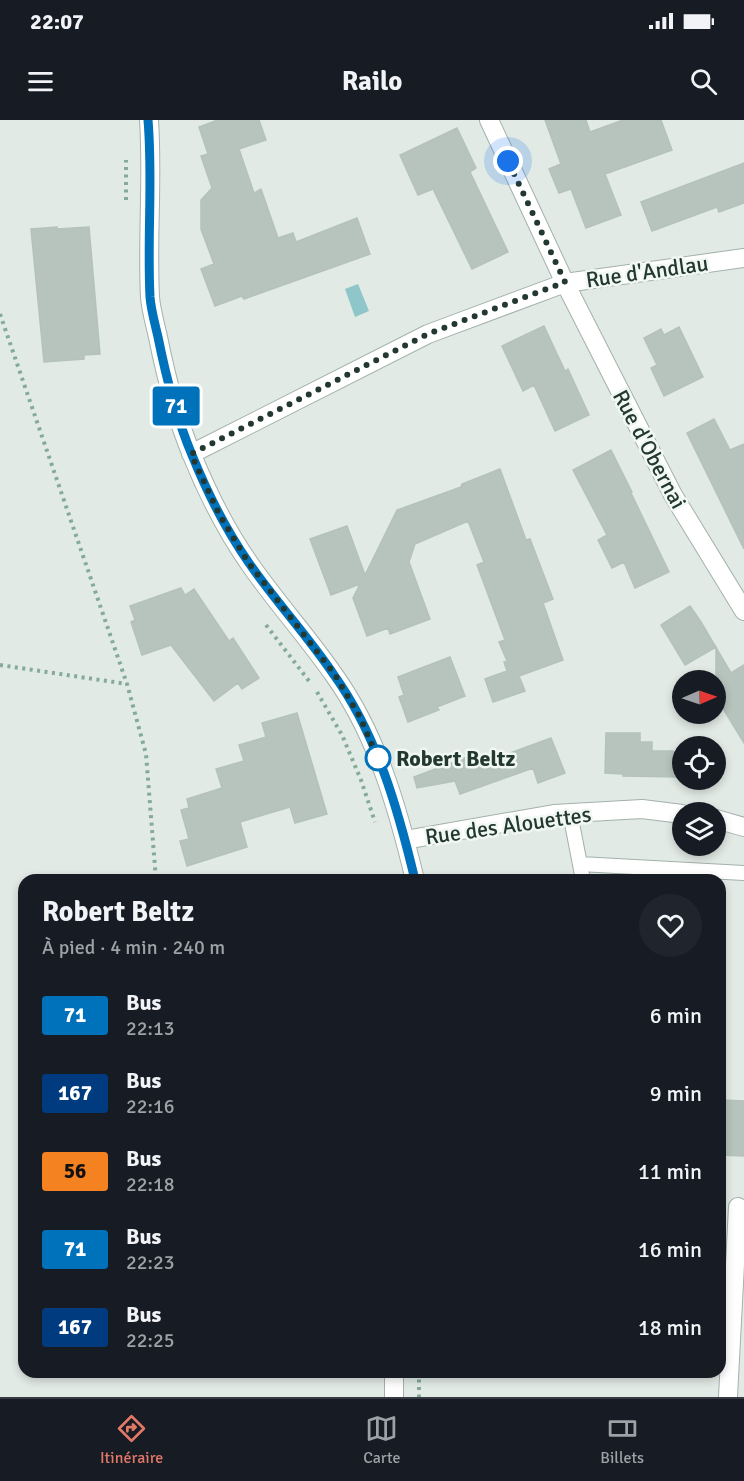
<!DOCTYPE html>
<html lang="fr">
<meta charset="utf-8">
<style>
body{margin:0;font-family:Signika,sans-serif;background:#20242c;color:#f1f3f6;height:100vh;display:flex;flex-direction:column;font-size:22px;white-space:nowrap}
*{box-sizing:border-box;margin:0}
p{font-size:20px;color:#9ea1a6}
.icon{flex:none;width:33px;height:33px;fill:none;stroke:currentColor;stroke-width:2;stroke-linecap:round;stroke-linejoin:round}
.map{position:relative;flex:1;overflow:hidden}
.side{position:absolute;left:18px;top:754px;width:708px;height:504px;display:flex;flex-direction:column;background:#171b24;border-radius:18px;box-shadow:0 3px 9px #0003}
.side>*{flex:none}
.badge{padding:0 12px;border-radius:4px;font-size:21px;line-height:39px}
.needle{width:39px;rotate:88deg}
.buttons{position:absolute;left:672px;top:550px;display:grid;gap:12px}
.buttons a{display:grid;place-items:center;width:54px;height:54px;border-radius:50%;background:#171b24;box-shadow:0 3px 9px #0003;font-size:30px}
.you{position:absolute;width:30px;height:30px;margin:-15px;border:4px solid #fff;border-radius:50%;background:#1a73e8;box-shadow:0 0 0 9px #1a73e833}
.map>.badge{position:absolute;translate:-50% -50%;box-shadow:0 0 0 3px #fff}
.round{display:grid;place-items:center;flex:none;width:63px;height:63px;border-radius:32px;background:#20242c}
.overview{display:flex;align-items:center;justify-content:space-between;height:102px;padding:0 24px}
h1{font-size:28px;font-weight:700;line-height:45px}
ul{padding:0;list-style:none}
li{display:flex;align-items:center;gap:18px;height:78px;padding:0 24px}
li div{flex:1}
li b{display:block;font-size:22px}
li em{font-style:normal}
li .badge{min-width:66px;font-weight:700;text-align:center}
.status{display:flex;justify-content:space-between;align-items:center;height:42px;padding:0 30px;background:#171b24;direction:ltr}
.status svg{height:16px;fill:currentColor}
header{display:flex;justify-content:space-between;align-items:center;height:78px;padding:0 24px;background:#171b24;font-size:27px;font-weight:700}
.menu{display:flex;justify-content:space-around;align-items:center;height:84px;border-top:2px solid #363941;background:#171b24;font-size:16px;color:#9ea1a6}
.menu a{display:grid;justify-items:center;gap:3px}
.menu .on{color:#e27866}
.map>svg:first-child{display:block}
.water{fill:#8ec6c9}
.building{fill:#b6c4bd;stroke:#b4c2bb;stroke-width:1.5}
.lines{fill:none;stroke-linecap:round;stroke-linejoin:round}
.lane-casing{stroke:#a4b1ab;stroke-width:16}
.street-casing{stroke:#a4b1ab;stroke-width:20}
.path{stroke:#84aa9a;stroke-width:4;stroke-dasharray:3 4.5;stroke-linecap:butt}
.lane{stroke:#fff;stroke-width:14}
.street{stroke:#fff;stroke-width:18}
.line-casing{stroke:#fff;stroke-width:14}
.line{stroke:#0072bc;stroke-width:9}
.walk{stroke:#233830;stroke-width:6;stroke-dasharray:0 10.8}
.stop-dot{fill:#fff;stroke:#0072bc;stroke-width:3}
.labels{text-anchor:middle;stroke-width:5;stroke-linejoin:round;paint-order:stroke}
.street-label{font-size:22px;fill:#233830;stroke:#f1f7f3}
.stop-label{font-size:22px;font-weight:bold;fill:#233830;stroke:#f1f7f3;text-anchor:start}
</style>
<div class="status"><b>22:07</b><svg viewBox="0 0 49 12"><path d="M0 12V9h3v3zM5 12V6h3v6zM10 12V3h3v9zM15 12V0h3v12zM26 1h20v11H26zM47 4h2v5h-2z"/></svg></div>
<header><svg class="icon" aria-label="menu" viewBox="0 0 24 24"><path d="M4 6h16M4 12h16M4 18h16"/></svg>Railo<svg class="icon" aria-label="search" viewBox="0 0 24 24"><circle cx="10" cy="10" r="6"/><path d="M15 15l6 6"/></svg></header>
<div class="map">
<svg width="744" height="1277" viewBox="0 0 744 1277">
<rect width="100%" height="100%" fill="#e1eae5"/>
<!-- water -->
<path class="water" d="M358 164 369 191 355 197 345 169Z"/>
<!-- building -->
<path class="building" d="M218 0H259L266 20 239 29 254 73 261 69 278 118 293 113 296 122 357 98 370 134 244 179 242 176 215 186 201 149 214 144 201 109V80L212 68 201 36 208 34 199 7Z
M545 0H586L590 12 623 0H661L672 30 605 54 621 95 586 108 571 69 559 73 549 49 561 44Z
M457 8 476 48 470 52 508 132 472 149 433 69 418 75 400 35Z
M744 43V83L719 92 717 87 652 111 641 82Z
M57 107V109L89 107 100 234 84 235V239L44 242 31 109Z
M544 206 565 251 568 249 589 295 555 311 534 265 523 271 502 226Z
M679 207 703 257 664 276 651 248 657 245 644 218 661 209 664 215Z
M714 299 730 330 744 324V429L687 313Z
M611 330 632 372 631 373 669 452 635 468 624 442 612 448 598 420 607 415 573 350Z
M500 349 526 420 530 419 553 479 543 483 563 540 519 556 525 571 493 582 485 559 507 551 504 542 507 541 499 522 505 520 477 445 484 442 468 401 415 424 409 442 430 499 390 514 388 508 367 516 353 478 360 464 331 475 310 419 347 406 365 455 397 390 461 367 462 364Z
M181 468 185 475 194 469 229 521 233 518 259 558 242 569 238 563 214 581 171 525 142 535 131 502 135 500 130 486Z
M690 486 701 502 731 553 744 545V623L716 577V527L685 545 661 505Z
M450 537 465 576 437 587 439 590 408 602 399 577 404 575 398 557Z
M297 593 327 694 295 703 290 687 240 702 247 727 187 746 180 721 189 719 181 690 189 688 187 679 222 668 216 649 244 641 239 625 266 617 262 603Z
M606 613H640V622H652V631H673L682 639V657L623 656V654L605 653Z
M551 618 565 653 538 663 533 648 460 674 455 661 417 668 414 657 475 634 478 641 498 634 499 637Z
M720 980 744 981V1036L720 1035Z"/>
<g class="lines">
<!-- lane casing -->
<g class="lane-casing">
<path id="lane" d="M570 693 583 760
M580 744 744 753"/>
</g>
<!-- street casing -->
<g class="street-casing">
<path id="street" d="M149 0C153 59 147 118 150 177 151 190 155 204 158 217 166 257 176 297 192 335 207 372 226 410 249 443 275 481 307 516 334 555 377 615 398 689 415 760
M489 0 565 163 673 375 744 491
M191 334 428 214 565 163 744 138
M716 699 744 707
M405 720 554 694 642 689 682 694
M394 1277V1252
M728 1277 738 1087"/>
</g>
<!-- path -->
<path class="path" d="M126 80V40
M0 194 127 564 146 634 156 760
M266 505 309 561
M0 545 127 564
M317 572 342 615 361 660 375 702
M419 1252V1277"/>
<!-- lane -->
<use href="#lane" class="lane"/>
<!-- street -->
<use href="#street" class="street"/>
</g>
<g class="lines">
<!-- line casing -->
<g class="line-casing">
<path id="line" d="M148 0C153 59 147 118 150 177 151 190 155 204 158 217 166 257 176 297 192 335 207 372 226 410 249 443 275 481 308 516 334 555 377 615 398 689 415 760"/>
</g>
<!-- line -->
<use href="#line" class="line"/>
<!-- walk -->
<path class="walk" d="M378 638 381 646 360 597 335 555 248 442 219 394 191 334 428 214 565 162 508 41"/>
</g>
<!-- markers -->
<circle class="stop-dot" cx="378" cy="638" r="12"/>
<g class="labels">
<!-- street labels -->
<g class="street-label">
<text transform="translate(647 151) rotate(-8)" y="8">Rue d'Andlau</text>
<text transform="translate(650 329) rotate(62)" y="8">Rue d'Obernai</text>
<text transform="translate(508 705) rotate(-8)" y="8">Rue des Alouettes</text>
</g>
<!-- stop labels -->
<g class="stop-label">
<text x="396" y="646">Robert Beltz</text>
</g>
</g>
</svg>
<div class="buttons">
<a><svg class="needle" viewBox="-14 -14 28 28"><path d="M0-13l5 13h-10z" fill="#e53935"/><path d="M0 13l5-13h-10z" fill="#9ea1a6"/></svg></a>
<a><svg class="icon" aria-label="locate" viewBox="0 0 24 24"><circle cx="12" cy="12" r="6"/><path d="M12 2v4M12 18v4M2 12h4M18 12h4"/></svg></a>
<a><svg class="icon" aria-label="layers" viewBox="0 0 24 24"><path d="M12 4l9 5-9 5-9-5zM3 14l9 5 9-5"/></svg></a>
</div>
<div class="you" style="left:508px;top:41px"></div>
<b class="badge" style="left:176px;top:286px;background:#0072bc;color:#fff">71</b>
<section class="side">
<div class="overview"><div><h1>Robert Beltz</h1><p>À pied · 4 min · 240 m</p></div><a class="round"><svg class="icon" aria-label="heart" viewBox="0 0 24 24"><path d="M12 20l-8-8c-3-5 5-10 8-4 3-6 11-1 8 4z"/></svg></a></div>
<ul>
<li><span class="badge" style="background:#0072bc;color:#fff">71</span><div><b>Bus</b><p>22:13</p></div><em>6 min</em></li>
<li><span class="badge" style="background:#003b80;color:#fff">167</span><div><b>Bus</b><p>22:16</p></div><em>9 min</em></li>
<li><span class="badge" style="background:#f58220;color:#111">56</span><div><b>Bus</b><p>22:18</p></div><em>11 min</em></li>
<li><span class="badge" style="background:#0072bc;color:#fff">71</span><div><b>Bus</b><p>22:23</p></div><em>16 min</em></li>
<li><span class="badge" style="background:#003b80;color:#fff">167</span><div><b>Bus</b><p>22:25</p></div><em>18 min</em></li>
</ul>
</section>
</div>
<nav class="menu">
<a class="on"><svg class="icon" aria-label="directions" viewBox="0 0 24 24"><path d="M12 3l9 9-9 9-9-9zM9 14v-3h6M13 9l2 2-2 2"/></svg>Itinéraire</a>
<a><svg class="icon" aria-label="map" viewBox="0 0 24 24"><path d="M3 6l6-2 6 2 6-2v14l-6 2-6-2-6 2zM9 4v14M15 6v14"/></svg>Carte</a>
<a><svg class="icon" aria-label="tickets" viewBox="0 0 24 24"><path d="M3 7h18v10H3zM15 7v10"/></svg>Billets</a>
</nav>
